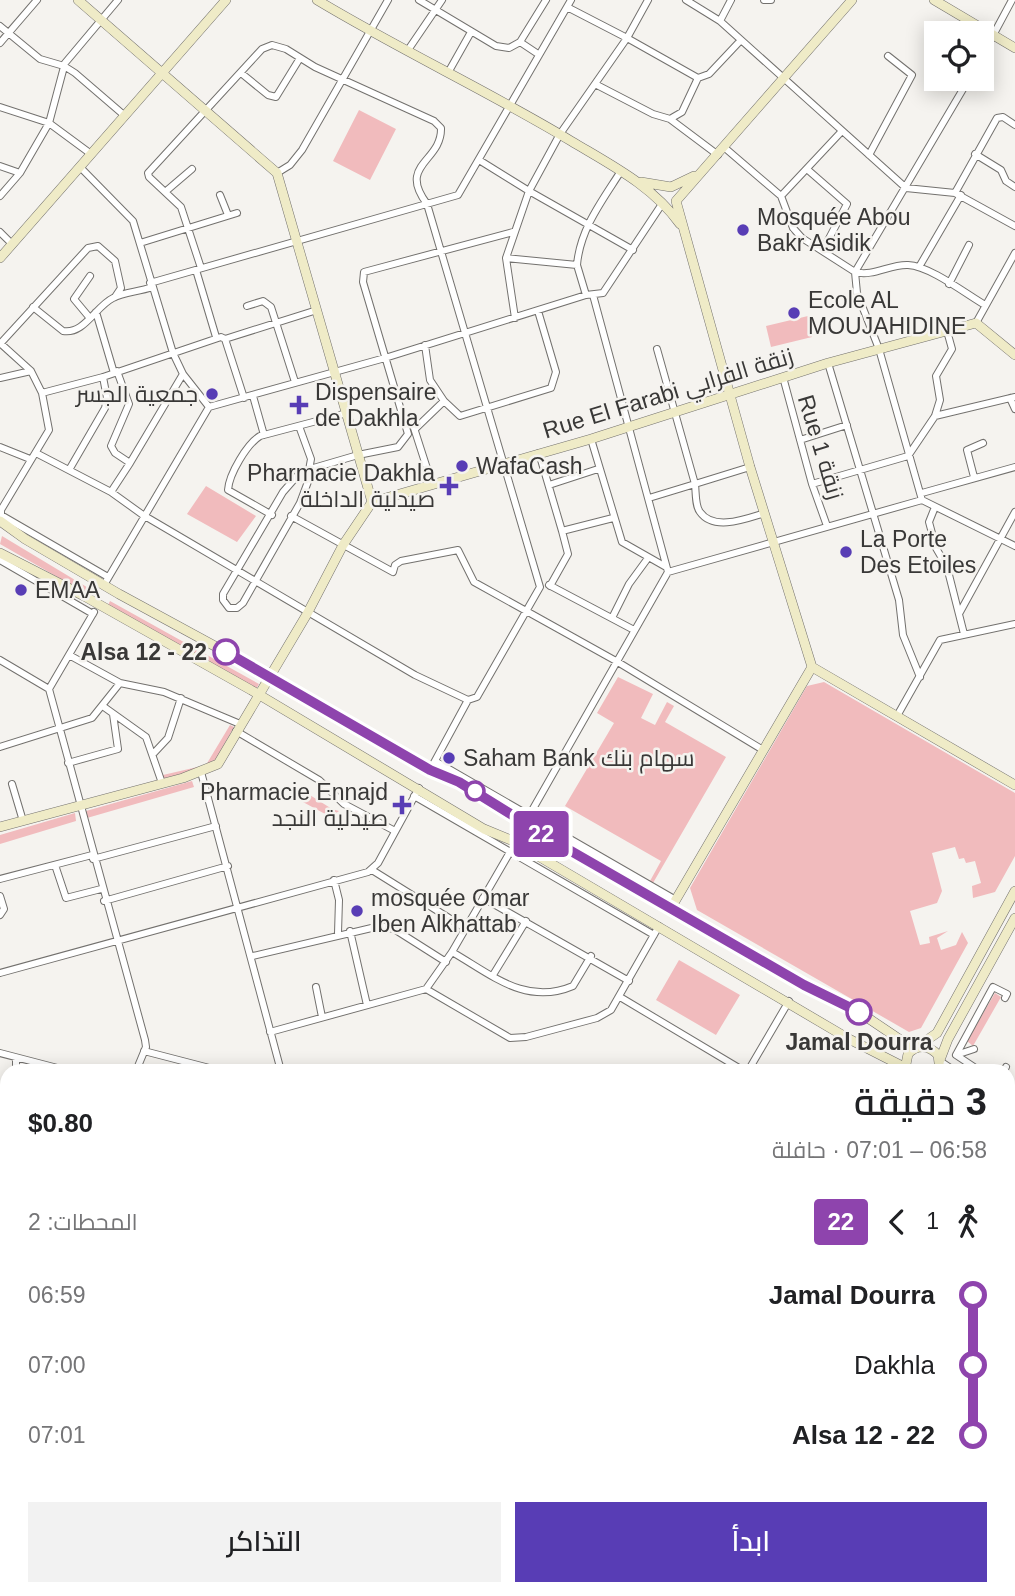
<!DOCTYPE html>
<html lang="ar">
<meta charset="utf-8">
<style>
body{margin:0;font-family:Helvetica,Cairo,sans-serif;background:#f2f2f2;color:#202124;direction:rtl;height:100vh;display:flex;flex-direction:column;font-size:26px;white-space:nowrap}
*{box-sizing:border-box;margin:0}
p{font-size:23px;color:#757577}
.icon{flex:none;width:38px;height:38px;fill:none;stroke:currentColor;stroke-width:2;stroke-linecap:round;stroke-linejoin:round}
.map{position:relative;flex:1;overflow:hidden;direction:ltr}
.sheet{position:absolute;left:0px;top:1064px;width:1015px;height:532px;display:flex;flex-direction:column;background:#fff;border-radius:21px 21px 0 0;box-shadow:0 4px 18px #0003;direction:rtl}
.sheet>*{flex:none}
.badge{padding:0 14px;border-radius:5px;font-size:24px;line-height:46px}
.controls{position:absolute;left:924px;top:21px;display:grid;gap:14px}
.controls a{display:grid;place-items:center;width:70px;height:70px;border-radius:0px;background:#fff;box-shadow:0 4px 18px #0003;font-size:35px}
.map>.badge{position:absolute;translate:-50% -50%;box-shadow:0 0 0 4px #fff}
.legs{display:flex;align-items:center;gap:10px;height:77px;padding:0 28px;font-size:23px}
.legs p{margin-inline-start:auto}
.head{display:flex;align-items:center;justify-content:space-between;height:119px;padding:0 28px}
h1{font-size:38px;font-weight:600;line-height:52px}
.button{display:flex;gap:14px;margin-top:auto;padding:14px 28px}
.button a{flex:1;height:80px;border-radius:0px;background:#583db5;color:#fff;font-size:28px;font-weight:600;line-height:80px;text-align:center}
.button a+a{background:#f2f2f2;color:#202124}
ul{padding:0 28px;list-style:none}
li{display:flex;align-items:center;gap:24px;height:70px;font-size:26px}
li i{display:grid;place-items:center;width:10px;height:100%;margin:0 9px;background:currentColor}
li i::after{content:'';width:18px;height:18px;margin:-9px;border:5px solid;border-radius:50%;background:#fff}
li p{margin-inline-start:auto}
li:first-child i{background:linear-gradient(#0000 50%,currentColor 0)}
li:last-child i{background:linear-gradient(currentColor 50%,#0000 0)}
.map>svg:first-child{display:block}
.green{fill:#f1bbbd}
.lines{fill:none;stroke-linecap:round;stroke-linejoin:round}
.street-casing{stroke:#73716e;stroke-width:8}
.secondary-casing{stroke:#73716e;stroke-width:10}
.primary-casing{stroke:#cfcfcf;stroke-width:11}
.street{stroke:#fff;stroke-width:6}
.secondary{stroke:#efebc7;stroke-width:9}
.primary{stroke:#e0d78f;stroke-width:10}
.line-1-casing{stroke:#fff;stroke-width:16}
.line-1{stroke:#8e44ad;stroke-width:10}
.poi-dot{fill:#583db5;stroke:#f5f3ef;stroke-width:2.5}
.stop-1-dot{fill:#fff;stroke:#8e44ad;stroke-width:3.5}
.labels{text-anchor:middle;stroke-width:5;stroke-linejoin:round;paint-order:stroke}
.poi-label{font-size:23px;fill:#393837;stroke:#f5f3ef;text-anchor:start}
.street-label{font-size:23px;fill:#393837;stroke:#f5f3ef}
.stop-label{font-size:23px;font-weight:bold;fill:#393837;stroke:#f5f3ef;text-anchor:end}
</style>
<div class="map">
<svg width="1015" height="1596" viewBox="0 0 1015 1596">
<rect width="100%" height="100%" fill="#f5f3ef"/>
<!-- green -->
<path class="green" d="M359 110 396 129 370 180 333 161Z
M808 316 812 337 771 347 766 326Z
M206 486 256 516 237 542 187 514Z
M2 536 90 589 87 594 0 544Z
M110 601 259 684 255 691 107 607Z
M618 677 653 694 641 718 655 725 667 702 674 706 665 722 726 757 653 883 650 881 661 861 565 806 614 723 597 713Z
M824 682 1015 793V856L995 892 973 898 972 886 981 883 975 861 966 863 964 858 959 859 955 847 932 853 942 891 937 903 910 911 920 945 930 943 929 937 948 931 937 938 941 950 956 945 962 932 968 943 921 1028 909 1032 697 910 690 888 807 686Z
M279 689 414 768 413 769 278 691Z
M230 725 234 727 210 770 163 782V775L206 765Z
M192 781 194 787 87 818 86 811Z
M294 785 332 809 339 811 327 820V815L290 795Z
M75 813 76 821 0 844V835Z
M679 960 740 995 716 1035 656 1000Z
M995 993 1001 997 973 1046 967 1041Z
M1008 1140 1015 1144V1225L1008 1215Z"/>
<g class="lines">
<!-- street casing -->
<g class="street-casing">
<path id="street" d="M419 0 496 46 509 48 520 42
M686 0 720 21 906 188 955 193 1015 226
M764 0H771
M567 7 627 38 648 0
M720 21 731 0
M0 26 40 59 64 66 75 73 125 116
M0 43 37 0
M408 50 442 0
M538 54 520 42 546 0
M982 56 1012 0
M449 71 471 32
M241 73 268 95 276 97 300 58
M969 79 855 272 857 293 879 349 922 500 1015 546
M595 84 653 114 670 119 682 112 698 78
M0 107 49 123 91 154
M670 119 718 155
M725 148 781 196 793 228 802 238 855 272C873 277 890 264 908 265 930 266 966 294 985 305
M975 154 1001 170 1006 181 1015 187
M869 155 912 75 888 56
M479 160 529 191 560 134 627 38 698 78 709 74 741 40
M0 166 20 173
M80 167 133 221 173 353 183 374 209 407
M808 170 847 204 823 250
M277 173 290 165 302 150 388 0
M165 192 192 169
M955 193 997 118 1003 117 1015 125
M220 195 228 215
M0 196 20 173 49 123 65 63 118 0
M781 196 842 131
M0 232 12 244
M140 243 237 213
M506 258 577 265 586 295
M577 265C580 229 602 201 621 171
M919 267 961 195
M201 268 181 207 149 177 148 173 262 49 272 45 286 49 315 67 434 121 441 128C442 162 397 164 427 204L540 587 477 697 468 700 430 770
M196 270 216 337
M150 283 458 195 571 0
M949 284 969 245
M247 306 263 301 271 307 295 382
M33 307 63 331C84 335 96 306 113 298 124 292 139 292 152 287
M96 312 114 373
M89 317 74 299 90 276
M515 318 506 258 529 191 633 250
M976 323 1015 253
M225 339 317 310
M0 343 31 371 42 393 103 377 221 337 225 339 244 398
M0 344 88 248 98 246 115 261 121 288 115 297
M828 363 899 600 903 635 920 677
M783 377 812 484 827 526
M0 378 31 371
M253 396 264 435
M1010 398 1015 409
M444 401 460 416 551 388 556 372 538 311
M935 416 1015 397
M299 426 311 459 309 470
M414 428 432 484
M416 428 444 401 430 380 425 345
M591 439 622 542 666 567
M800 440 847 425
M0 447 30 459
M36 453 111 492 143 515 415 675 468 700
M539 453 562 531
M130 463 183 374
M750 467 695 484C696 492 695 506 700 512 714 532 748 518 765 513
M310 469 358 455 398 447 408 434 363 282 364 272 513 232
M69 470 105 408 107 398 103 377
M297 476 309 479 300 503 243 603 237 608H229L223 600V594L283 492Z
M974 477 967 450 983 443
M812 484 908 456 935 416 940 400 936 376 952 349 947 331
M549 485 598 469
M111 492 130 463 115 453 111 446 129 404 117 371
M922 493 1015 467
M649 498 695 484 657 349
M935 507 929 522 936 548 947 567 964 634
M1 515 108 577
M272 515 228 490C229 474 247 444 260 436L347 413
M291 516 393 572 395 565 401 561 458 550 474 582 616 661 763 750
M1 522V510L49 430 42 393
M0 560 93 614
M668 572 922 500
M104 585 209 407 385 358 586 295 603 293 662 204
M549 585 634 630
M550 586 568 554 562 531 613 518
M960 612 1015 512
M612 618 629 584 648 558
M69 655 120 683 164 692 240 724
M0 660 49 689 145 1040 146 1047 136 1071
M49 689 94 612
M104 707 146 737 162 783
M897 716 940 640 1015 624
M236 731 319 780 344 804 395 831
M0 747 92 718 120 683
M153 754 168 738 181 698
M435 761 676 900
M68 763 118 749 113 714
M201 772 281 1071
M12 784 23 821
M414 796 654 935
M530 814 668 572 593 295
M93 859 216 826
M55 865 66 898 101 889
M372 870 465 928
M0 879 92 855
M334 880 339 900 338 933
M0 896 4 909 0 915
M483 898 629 981
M104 901 228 866
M350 931 367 1005
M452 952C492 975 526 1006 573 986L591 956
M253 956 380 926 394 929 446 962
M0 973 368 872 378 863 419 788
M493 975 526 921
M316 987 322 1017
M426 989 510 1038 526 1037 597 1018 611 1010 659 926
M620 997 744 1071
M270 1032 426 989 452 952 510 852
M144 1051 221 1071
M0 1053 69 1071
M956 1055 993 987 1007 994 1005 998
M956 1055 980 1071
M956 1055 974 1049
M940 1061 955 1071
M16 1071V1058
M748 1071 789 1001
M796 1071 804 1068 812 1071
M1004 1071 1006 1067
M1008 1087 1015 1091
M0 1089 7 1090
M1008 1104 1015 1109
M0 1112H7
M0 1173 7 1172
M0 1223H7
M1008 1299 1015 1308
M1008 1337 1015 1338
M1008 1405 1012 1408
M1008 1452 1015 1459
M1008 1480 1015 1472
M1008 1583 1015 1578
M638 1589 640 1596
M780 1589 810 1594 879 1592 885 1596
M947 1589 949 1596
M588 1596 590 1589
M722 1596 724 1589
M750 1596 751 1589
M982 1596 1000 1589"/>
</g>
<!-- secondary casing -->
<g class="secondary-casing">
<path id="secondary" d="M78 0 277 173 372 502
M317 0C400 50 488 91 571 141 611 165 653 186 680 224
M852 0 676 201 750 467 812 667 1015 785
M934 0 1015 48
M641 182 671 187 694 176
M0 258 226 0
M372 502 591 439 828 363 976 323 1015 355
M0 521 25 539 119 594 268 675 430 770 459 782 522 823 681 914 804 985 868 1018 914 1049
M0 553 84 596 251 690 484 829 511 840 849 1039 904 1067
M0 827 183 778 218 764 307 614 343 545 372 502
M671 908 812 667
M917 1047 937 1033 1015 891
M940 1060 948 1039 1015 918
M905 1069 908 1054C917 1044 929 1045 938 1055L940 1071
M1008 1230 1015 1241
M0 1248 7 1252
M0 1264 7 1269
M474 1589 485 1596
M497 1589 509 1596"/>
</g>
<!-- primary casing -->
<g class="primary-casing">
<path id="primary" d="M1008 1248 1015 1249
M1008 1292H1015
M0 1295H7
M0 1313H7"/>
</g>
<!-- street -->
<use href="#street" class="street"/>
<!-- secondary -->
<use href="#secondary" class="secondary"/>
<!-- primary -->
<use href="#primary" class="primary"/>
</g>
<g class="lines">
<!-- line-1 casing -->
<g class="line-1-casing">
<path id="line-1" d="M226 652 430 770 459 782 564 847 804 985 859 1012"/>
</g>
<!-- line-1 -->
<use href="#line-1" class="line-1"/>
</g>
<!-- markers -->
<g class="poi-dot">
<circle cx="743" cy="230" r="7"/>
<circle cx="794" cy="313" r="7"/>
<circle cx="212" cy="394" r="7"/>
<path d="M295.5 394.5h7v7h7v7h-7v7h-7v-7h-7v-7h7z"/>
<circle cx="462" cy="466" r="7"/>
<path d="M445.5 475.5h7v7h7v7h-7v7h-7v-7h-7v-7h7z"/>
<circle cx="846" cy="552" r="7"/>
<circle cx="21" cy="590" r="7"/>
<circle cx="449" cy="758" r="7"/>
<path d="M398.5 794.5h7v7h7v7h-7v7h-7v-7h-7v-7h7z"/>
<circle cx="357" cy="911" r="7"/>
</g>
<g class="stop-1-dot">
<circle cx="226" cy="652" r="12"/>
<circle cx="475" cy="791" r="9"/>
<circle cx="859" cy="1012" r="12"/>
</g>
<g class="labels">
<!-- poi labels -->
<g class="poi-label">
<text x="757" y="225">Mosquée Abou<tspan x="757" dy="26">Bakr Asidik</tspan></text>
<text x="808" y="308">Ecole AL<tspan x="808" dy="26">MOUJAHIDINE</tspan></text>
<text x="315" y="400">Dispensaire<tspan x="315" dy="26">de Dakhla</tspan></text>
<text x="198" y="402" text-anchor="end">جمعية الجسر</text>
<text x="476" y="474">WafaCash</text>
<text x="435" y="481" text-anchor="end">Pharmacie Dakhla<tspan x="435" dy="26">صيدلية الداخلة</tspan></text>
<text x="860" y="547">La Porte<tspan x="860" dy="26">Des Etoiles</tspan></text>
<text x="35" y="598">EMAA</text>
<text x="463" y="766">Saham Bank سهام بنك</text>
<text x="388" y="800" text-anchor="end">Pharmacie Ennajd<tspan x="388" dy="26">صيدلية النجد</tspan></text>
<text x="371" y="906">mosquée Omar<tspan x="371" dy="26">Iben Alkhattab</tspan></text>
</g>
<!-- street labels -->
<g class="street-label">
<text transform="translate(668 393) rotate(-17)" y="8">Rue El Farabi زنقة الفرابي</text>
<text transform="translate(821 447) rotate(73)" y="8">Rue 1 زنقة</text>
</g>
<!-- stop labels -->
<g class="stop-label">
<text x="207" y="660">Alsa 12 - 22</text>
<text x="859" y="1050" text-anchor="middle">Jamal Dourra</text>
</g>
</g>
</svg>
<div class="controls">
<a><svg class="icon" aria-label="locate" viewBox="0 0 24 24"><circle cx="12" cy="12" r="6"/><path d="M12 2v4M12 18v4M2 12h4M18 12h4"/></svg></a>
</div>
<b class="badge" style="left:541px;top:834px;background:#8e44ad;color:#fff">22</b>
<section class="sheet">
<div class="head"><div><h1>3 دقيقة</h1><p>06:58 – 07:01 · حافلة</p></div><b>$0.80</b></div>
<div class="legs"><svg class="icon" aria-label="walk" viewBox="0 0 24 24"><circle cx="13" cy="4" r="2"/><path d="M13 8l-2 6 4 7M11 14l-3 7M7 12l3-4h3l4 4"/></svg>1<svg class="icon" aria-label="back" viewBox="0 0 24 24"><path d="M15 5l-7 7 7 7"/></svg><b class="badge" style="background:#8e44ad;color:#fff">22</b><p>المحطات: 2</p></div>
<ul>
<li><i style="color:#8e44ad"></i><b>Jamal Dourra</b><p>06:59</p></li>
<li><i style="color:#8e44ad"></i><span>Dakhla</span><p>07:00</p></li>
<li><i style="color:#8e44ad"></i><b>Alsa 12 - 22</b><p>07:01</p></li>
</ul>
<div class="button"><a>ابدأ</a><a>التذاكر</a></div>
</section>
</div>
